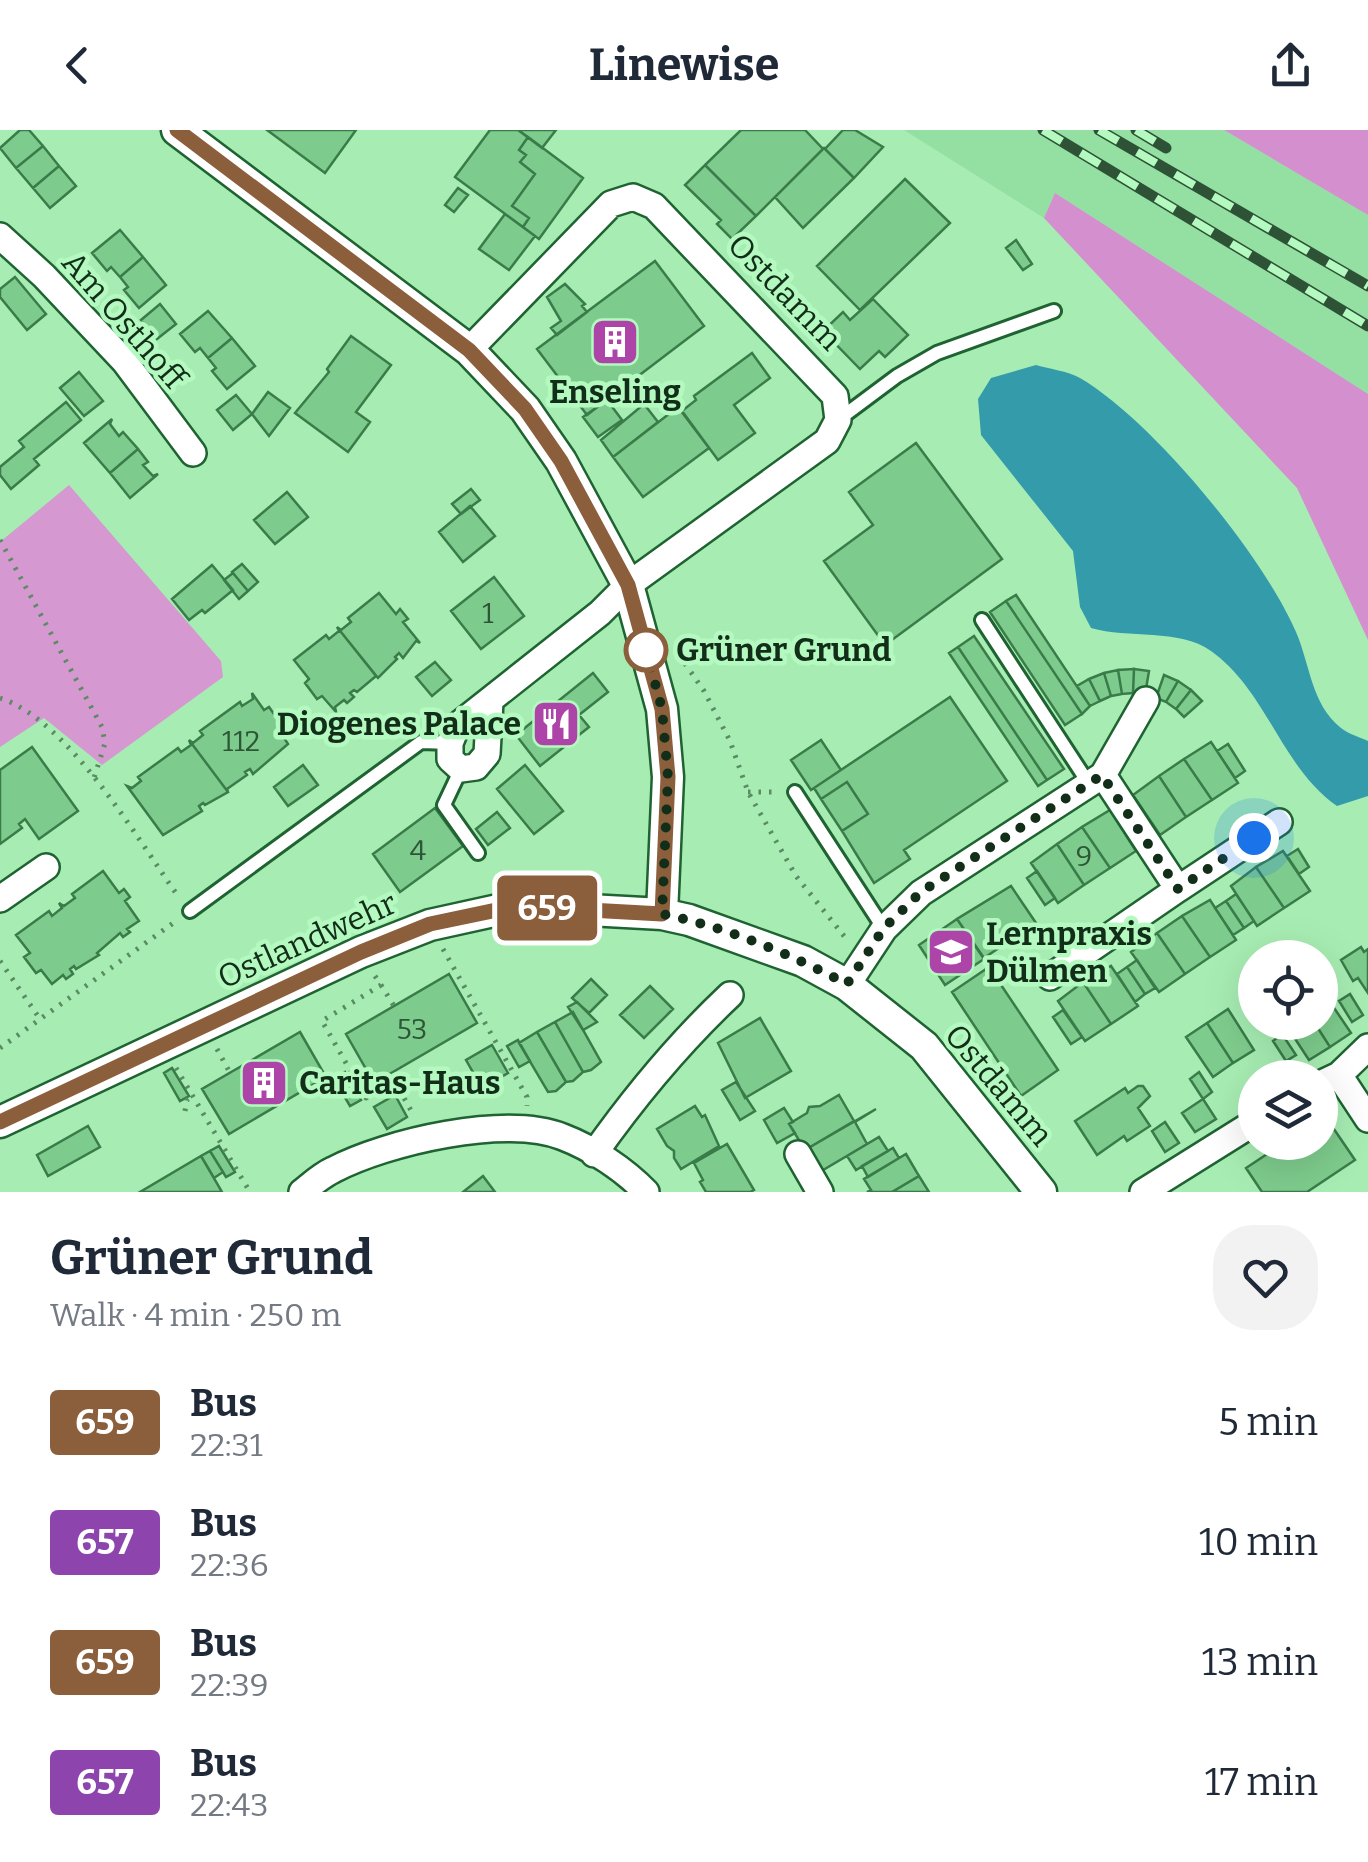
<!DOCTYPE html>
<meta charset="utf-8">
<style>
body{margin:0;font-family:Bitter,serif;background:#f2f2f3;color:#1f2937;height:100vh;display:flex;flex-direction:column;font-size:38px;white-space:nowrap}
*{box-sizing:border-box;margin:0}
p{font-size:32px;color:#747a83}
.icon{flex:none;width:55px;height:55px;fill:none;stroke:currentColor;stroke-width:2;stroke-linecap:round;stroke-linejoin:round}
.map{position:relative;height:1062px;overflow:hidden}
.details{display:flex;flex-direction:column;background:#fff;flex:1}
.details>*{flex:none}
.badge{padding:0 20px;border-radius:8px;font-size:35px;line-height:65px}
.tools{position:absolute;left:1238px;top:810px;display:grid;gap:20px}
.tools a{display:grid;place-items:center;width:100px;height:100px;border-radius:50%;background:#fff;box-shadow:0 10px 40px #0002;font-size:50px}
.you{position:absolute;width:50px;height:50px;margin:-25px;border:8px solid #fff;border-radius:50%;background:#1a73e8;box-shadow:0 0 0 15px #1a73e833}
.map>.badge{position:absolute;translate:-50% -50%;box-shadow:0 0 0 5px #fff}
.round{display:grid;place-items:center;flex:none;width:105px;height:105px;border-radius:40px;background:#f2f2f3}
.summary{display:flex;align-items:center;justify-content:space-between;height:170px;padding:0 50px}
h1{font-size:48px;font-weight:700;line-height:75px}
ul{padding:0;list-style:none}
li{display:flex;align-items:center;gap:30px;height:120px;padding:0 50px}
li div{flex:1}
li b{display:block;font-size:38px}
li em{font-style:normal}
li .badge{min-width:110px;font-weight:700;text-align:center}
header{display:flex;justify-content:space-between;align-items:center;height:130px;padding:0 50px;background:#fff;font-size:45px;font-weight:700}
.map>svg:first-child{display:block}
.built{fill:#94e0a3}
.green{fill:#d598d0}
.forest{fill:#d48fcf}
.water{fill:#349baa}
.building{fill:#7ecc8d;stroke:#397c49;stroke-width:2.5}
.lines{fill:none;stroke-linecap:round;stroke-linejoin:round}
.service-casing{stroke:#1e6331;stroke-width:18}
.minor-casing{stroke:#1e6331;stroke-width:30}
.tertiary-casing{stroke:#1e6331;stroke-width:35}
.path{stroke:#5a8b64;stroke-width:5;stroke-dasharray:2.5 8;stroke-linecap:butt}
.service{stroke:#fff;stroke-width:12}
.minor{stroke:#fff;stroke-width:25}
.tertiary{stroke:#fff;stroke-width:30}
.rail-casing{stroke:#2e5236;stroke-width:11}
.rail{stroke:#b4fac0;stroke-width:8;stroke-dasharray:22;stroke-linecap:butt}
.line-casing{stroke:#fff;stroke-width:22}
.line{stroke:#8b5e3c;stroke-width:15}
.walk{stroke:#122e19;stroke-width:10;stroke-dasharray:0 18}
.stop-dot{fill:#fff;stroke:#8b5e3c;stroke-width:5}
.labels{text-anchor:middle;stroke-width:9;stroke-linejoin:round;paint-order:stroke}
.number-label{font-size:28px;fill:#2d5636}
.street-label{font-size:32px;fill:#122e19;stroke:#b4fac0}
.poi-label{font-size:32px;font-weight:bold;fill:#122e19;stroke:#b4fac0;text-anchor:start}
.stop-label{font-size:32px;font-weight:bold;fill:#122e19;stroke:#b4fac0;text-anchor:start}
</style>
<header><svg class="icon" aria-label="back" viewBox="0 0 24 24"><path d="M15 5l-7 7 7 7"/></svg>Linewise<svg class="icon" aria-label="share" viewBox="0 0 24 24"><path d="M12 15V3M7 8l5-5 5 5M5 13v7h14v-7"/></svg></header>
<div class="map">
<svg width="1368" height="1062" viewBox="0 0 1368 1062">
<rect width="100%" height="100%" fill="#a7edb3"/>
<!-- built -->
<path class="built" d="M904 0H1224L1368 85V264L1055 63 1044 88Z"/>
<!-- green -->
<path class="green" d="M69 355 221 531 223 547 102 635 44 588 0 617V412Z"/>
<!-- forest -->
<path class="forest" d="M1224 0H1368V85Z
M1055 63 1368 264V510L1297 358 1044 88Z"/>
<!-- water -->
<path class="water" d="M1036 235C1050 239 1067 241 1080 248 1153 291 1262 424 1296 502 1310 534 1311 574 1341 598 1348 604 1360 607 1368 611V666L1337 676C1281 637 1267 561 1211 521 1179 498 1128 509 1091 498L1080 477 1073 421 981 305 978 269 991 248Z"/>
<!-- building -->
<path class="building" d="M20 0H29L43 16 16 38 0 18Z
M267 0H356L325 43Z
M490 0H518L528 7 519 20 526 25 520 32 535 44 512 76 529 88 523 97 455 47Z
M518 0H556L542 18Z
M741 0H805L823 19 756 86 705 35Z
M843 0H855L883 17 854 48 825 19Z
M528 7 583 48 539 109 523 97 529 88 512 76 535 44 520 32 526 25 519 20Z
M43 16 59 36 33 58 16 38Z
M824 18 854 48 803 98 775 67Z
M705 35 756 86 732 109 717 94 721 90 685 55Z
M59 36 76 56 50 78 33 58Z
M905 49 950 93 860 180 817 136Z
M458 58 468 65 454 82 445 75Z
M505 84 535 106 509 140 479 119Z
M120 100 143 127 120 147 111 137 107 141 92 123Z
M1016 110 1032 134 1023 140 1006 118Z
M143 127 166 155 139 178 124 160 128 157 120 147Z
M655 131 704 196 587 285 537 219Z
M15 147 46 184 27 200 0 167V159Z
M565 154 585 174 582 176 587 182 557 205 551 198 561 191 547 167Z
M873 169 908 205 885 227 879 221 860 239 823 201 843 182 850 190Z
M160 174 176 194 157 209 141 190Z
M208 181 232 208 208 228 200 218 195 222 180 204Z
M351 206 391 235 356 282 370 292 348 322 295 283 329 242 327 239Z
M232 208 255 236 227 259 212 241 216 238 208 228Z
M752 223 770 248 734 275 755 303 718 330 682 281 696 270 694 266Z
M79 242 103 271 84 286 60 258Z
M268 262 290 278 269 306 252 284Z
M236 265 252 284 233 300 217 280Z
M607 270 622 290 598 307 583 287Z
M66 272 81 290 34 329 39 335 11 359 0 345V337L24 317 19 311Z
M644 274 658 292 613 327 601 310Z
M678 277 709 318 643 367 613 327Z
M112 289 110 294 119 306 123 302 138 319 110 343 84 313Z
M916 313 1002 429 885 515 824 431 873 395 849 362Z
M138 319 148 332 143 335 153 346 158 344 130 368 110 343Z
M471 359 480 370 461 384 452 374Z
M287 362 308 387 275 414 254 390Z
M470 376 495 406 463 432 439 402Z
M242 434 258 452 248 461 232 442Z
M212 435 233 460 205 483 202 480 189 490 172 469Z
M233 443 248 461 239 469 224 450Z
M494 447 524 486 481 519 451 481Z
M379 463 396 484 400 479 408 489 403 492 420 513 416 511 403 528 399 523 395 527 397 529 378 548 337 497 341 500 351 492 348 488Z
M1016 465 1090 576 1082 584 1006 471Z
M1006 471 1082 584 1065 595 990 482Z
M337 497 376 546 357 562 354 560 350 563 354 567 347 573 344 570 335 577 336 582 322 566 317 569 305 553 309 549 294 530 326 505 329 509 339 501Z
M974 506 1064 639 1047 650 958 517Z
M958 517 1047 650 1038 656 949 523Z
M435 532 451 550 432 566 416 547Z
M1134 539 1149 541 1145 565 1133 563Z
M1134 539 1133 563 1122 564 1118 540Z
M1118 540 1122 564 1111 566 1104 543Z
M593 543 608 562 579 585 589 597 540 636 516 605Z
M1104 543 1111 566 1100 571 1089 549Z
M1164 545 1178 551 1166 572 1156 568Z
M1089 549 1100 571 1090 576 1077 556Z
M1178 551 1191 560 1176 579 1166 572Z
M1191 560 1202 571 1184 587 1176 579Z
M252 563 264 580 269 577 281 594 277 597 288 614 253 644 250 639 245 642 247 645 227 659 228 662 189 610 193 613 203 605 200 601 240 572 242 576 253 569Z
M950 567 1007 651 904 720 910 729 874 753 842 701 868 684 847 652 821 669 814 658Z
M189 610 228 662 205 675 203 673 199 676 202 681 163 705 127 656 132 658 141 651 138 647 178 618 181 622 191 615Z
M821 610 841 640 811 660 791 630Z
M1211 612 1238 653 1212 670 1184 629Z
M1228 614 1245 641 1235 648 1217 621Z
M32 617 78 681 39 709 25 689 19 694 22 698 0 714V640Z
M1184 629 1212 670 1186 687 1159 646Z
M303 635 318 655 288 676 274 657Z
M525 635 563 681 534 704 497 659Z
M1159 646 1186 687 1160 705 1133 665Z
M847 652 868 684 842 701 821 669Z
M435 678 463 716 400 762 373 724Z
M1110 680 1136 721 1110 738 1082 697Z
M497 682 510 698 488 715 476 699Z
M1082 697 1110 738 1084 755 1057 714Z
M1057 714 1084 755 1058 773 1031 733Z
M1298 719 1309 737 1299 744 1287 726Z
M1283 721 1310 761 1284 778 1256 737Z
M1256 737 1284 778 1257 796 1231 756Z
M103 741 119 763 124 759 130 767 125 771 139 791 127 799 130 802 123 807 120 803 97 823 99 825 76 839 74 836 70 839 73 844 66 849 63 845 52 854 41 840 36 843 24 827 30 823 16 805 49 781 52 786 62 778 59 773 64 776 75 768 72 764Z
M1037 741 1055 768 1045 775 1027 748Z
M1011 756 1036 793 984 828 957 789Z
M1236 764 1254 791 1244 798 1226 771Z
M1210 770 1236 810 1210 827 1182 786Z
M1226 771 1244 798 1233 805 1215 778Z
M1182 786 1210 827 1185 844 1157 803Z
M957 789 984 829 945 855 919 815Z
M1157 803 1185 844 1159 862 1131 822Z
M1361 817 1364 822 1368 819V863L1358 848 1353 851 1341 830Z
M1137 830 1155 858 1145 864 1127 837Z
M1111 836 1138 876 1111 894 1083 852Z
M989 837 1058 940 1021 966 952 862Z
M1127 837 1145 864 1135 872 1117 844Z
M449 844 477 893 374 953 346 904Z
M591 849 607 865 589 883 572 868Z
M1083 852 1111 894 1085 911 1058 871Z
M650 856 673 879 644 908 620 885Z
M1324 863 1351 903 1330 917 1314 892H1320V865Z
M1350 864 1363 885 1352 892 1339 871Z
M577 872 597 892 583 900 568 877Z
M1228 879 1254 920 1233 933 1207 893Z
M1063 880 1082 907 1071 914 1053 887Z
M573 882 601 932 591 940 583 942 555 892Z
M760 888 791 941 745 968 718 913Z
M555 892 583 942 573 951 566 952 537 902Z
M1284 892H1314L1330 917 1309 930Z
M1207 893 1233 933 1213 947 1186 907Z
M300 902 326 947 229 1004 202 959Z
M537 902 566 952 556 961 548 962 519 913Z
M1282 904 1296 925 1286 931 1273 911Z
M518 910 530 931 519 937 507 916Z
M492 915 508 943 482 958 466 930Z
M172 938 189 966 180 971 164 943Z
M345 942 361 970 350 976 334 949Z
M1199 942 1212 962 1203 969 1190 949Z
M736 952 755 981 740 990 722 960Z
M1138 956H1143L1150 966 1138 978 1150 996 1127 1011 1124 1006 1097 1025 1075 991 1125 958 1128 963Z
M395 965 407 987 387 999 374 977Z
M839 965 854 991 805 1020 789 994 807 983 809 977 820 976Z
M1203 969 1216 989 1195 1002 1182 983Z
M695 976 702 987 705 985 719 1016 681 1039 674 1028V1021L667 1016 657 999Z
M784 978 793 992 789 994 795 1003 777 1013 764 990Z
M876 979 855 992 867 1014 818 1043 805 1020Z
M1325 986 1355 1030 1307 1062H1262L1246 1038 1285 1012H1320V989Z
M1165 992 1179 1013 1165 1022 1152 1001Z
M88 996 100 1017 48 1046 37 1025Z
M879 1007 888 1021 856 1040 847 1026Z
M727 1014 754 1060 750 1062H706L700 1052 703 1050 694 1033Z
M219 1016 235 1042 226 1047 210 1021Z
M893 1018 899 1028 868 1047 862 1036Z
M210 1021 223 1042 214 1048 201 1026Z
M906 1024 919 1046 892 1062H867L871 1060 864 1049Z
M201 1026 222 1062H140Z
M483 1046 495 1062H463Z
M919 1046 929 1062H892Z"/>
<g class="lines">
<!-- service casing -->
<g class="service-casing">
<path id="service" d="M838 290 897 246 937 223 1054 181
M982 490 1089 654
M461 639 444 675 478 723
M795 662 884 799
M190 781 421 612 450 613"/>
</g>
<!-- minor casing -->
<g class="minor-casing">
<path id="minor" d="M0 106 44 146 125 232 193 323
M469 220 611 74 633 67 654 76 835 266 838 290 827 311 628 455 600 483 457 596 450 613V629L461 639 476 637 487 624 490 571
M1103 645 1178 759 1279 692
M0 769 46 737
M1050 847 1178 759
M847 855 884 799 921 763 1103 645 1146 570
M1339 945 1368 917
M1320 954 1339 945 1368 989
M594 1024C635 966 678 914 730 865
M798 1024 820 1062
M302 1062C312 1054 322 1045 333 1040 386 1012 506 984 563 1007 592 1018 625 1040 646 1062
M1143 1062 1255 992"/>
</g>
<!-- tertiary casing -->
<g class="tertiary-casing">
<path id="tertiary" d="M177 0 469 220 525 279 561 331 628 455 662 579 668 647 662 784
M0 992 361 822 430 795 516 776 662 784 689 790 803 831 847 855 924 916 1041 1062"/>
</g>
<!-- path -->
<path class="path" d="M0 410 102 597 105 613 94 648
M679 525 704 561 730 611 748 662 796 746 848 811
M0 568C69 591 136 707 178 766
M748 662H775
M443 819 527 967V976
M0 831 40 889
M375 846 381 855 322 891 366 968 395 952 413 984
M381 855 394 876
M0 918 176 791
M217 919 230 943
M176 938 250 1062
M185 981 187 970 193 966"/>
<!-- service -->
<use href="#service" class="service"/>
<!-- minor -->
<use href="#minor" class="minor"/>
<!-- tertiary -->
<use href="#tertiary" class="tertiary"/>
<!-- rail casing -->
<g class="rail-casing">
<path id="rail" d="M1043 0 1368 196
M1099 0 1368 156
M1136 0 1166 18"/>
</g>
<!-- rail -->
<use href="#rail" class="rail"/>
</g>
<g class="lines">
<!-- line casing -->
<g class="line-casing">
<path id="line" d="M0 992 361 822 430 794 516 776 662 784 668 647 662 579 628 455 561 331 525 279 469 220 177 0"/>
</g>
<!-- line -->
<use href="#line" class="line"/>
<!-- walk -->
<path class="walk" d="M646 520 662 579 668 647 662 784C726 797 790 824 847 854L884 798 921 762 1102 645 1178 759 1254 708"/>
</g>
<!-- icons -->
<defs>
<g id="building-square" transform="scale(2.5)"><rect x="-9" y="-9" width="18" height="18" rx="4" fill="#ad45a9" stroke="#b4fac0"/><path d="M-4-6H4V6H1V3H-1V6H-4ZM-2.5-4.3h1.7v1.8h-1.7ZM.8-4.3h1.7v1.8H.8ZM-2.5-1h1.7V.8h-1.7ZM.8-1h1.7V.8H.8Z" fill="#fff"/></g>
<g id="restaurant-square" transform="scale(2.5)"><rect x="-9" y="-9" width="18" height="18" rx="4" fill="#ad45a9" stroke="#b4fac0"/><path d="M-5-6h1v4h1v-4h1v4h1v-4h1v5L-1.5 .5V6h-2V.5L-5-1ZM5-6V6H3V1.5H1.5Q1.5-4 5-6Z" fill="#fff"/></g>
<g id="school-square" transform="scale(2.5)"><rect x="-9" y="-9" width="18" height="18" rx="4" fill="#ad45a9" stroke="#b4fac0"/><path d="M0-5L7-2L0 1L-7-2ZM-4 1L0 2.5L4 1V4Q0 6-4 4Z" fill="#fff"/></g>
</defs>
<g fill-rule="evenodd">
<use href="#building-square" x="615" y="212"/>
<use href="#restaurant-square" x="556" y="594"/>
<use href="#school-square" x="951" y="822"/>
<use href="#building-square" x="264" y="953"/>
</g>
<!-- markers -->
<circle class="stop-dot" cx="646" cy="520" r="20"/>
<g class="labels">
<!-- number labels -->
<g class="number-label">
<text x="488" y="493">1</text>
<text x="241" y="621">112</text>
<text x="418" y="730">4</text>
<text x="1084" y="736">9</text>
<text x="412" y="909">53</text>
</g>
<!-- street labels -->
<g class="street-label">
<text transform="translate(785 162) rotate(46)" y="11">Ostdamm</text>
<text transform="translate(124 190) rotate(49)" y="11">Am Osthoff</text>
<text transform="translate(307 810) rotate(-24)" y="11">Ostlandwehr</text>
<text transform="translate(999 955) rotate(50)" y="11">Ostdamm</text>
</g>
<!-- poi labels -->
<g class="poi-label">
<text x="615" y="273" text-anchor="middle">Enseling</text>
<text x="521" y="605" text-anchor="end">Diogenes Palace</text>
<text x="986" y="815">Lernpraxis<tspan x="986" dy="37">Dülmen</tspan></text>
<text x="299" y="964">Caritas-Haus</text>
</g>
<!-- stop labels -->
<g class="stop-label">
<text x="676" y="531">Grüner Grund</text>
</g>
</g>
</svg>
<div class="tools">
<a><svg class="icon" aria-label="locate" viewBox="0 0 24 24"><circle cx="12" cy="12" r="6"/><path d="M12 2v4M12 18v4M2 12h4M18 12h4"/></svg></a>
<a><svg class="icon" aria-label="layers" viewBox="0 0 24 24"><path d="M12 4l9 5-9 5-9-5zM3 14l9 5 9-5"/></svg></a>
</div>
<div class="you" style="left:1254px;top:708px"></div>
<b class="badge" style="left:547px;top:778px;background:#8b5e3c;color:#fff">659</b>
</div>
<section class="details">
<div class="summary"><div><h1>Grüner Grund</h1><p>Walk · 4 min · 250 m</p></div><a class="round"><svg class="icon" aria-label="heart" viewBox="0 0 24 24"><path d="M12 20l-8-8c-3-5 5-10 8-4 3-6 11-1 8 4z"/></svg></a></div>
<ul>
<li><span class="badge" style="background:#8b5e3c;color:#fff">659</span><div><b>Bus</b><p>22:31</p></div><em>5 min</em></li>
<li><span class="badge" style="background:#8e44ad;color:#fff">657</span><div><b>Bus</b><p>22:36</p></div><em>10 min</em></li>
<li><span class="badge" style="background:#8b5e3c;color:#fff">659</span><div><b>Bus</b><p>22:39</p></div><em>13 min</em></li>
<li><span class="badge" style="background:#8e44ad;color:#fff">657</span><div><b>Bus</b><p>22:43</p></div><em>17 min</em></li>
</ul>
</section>
